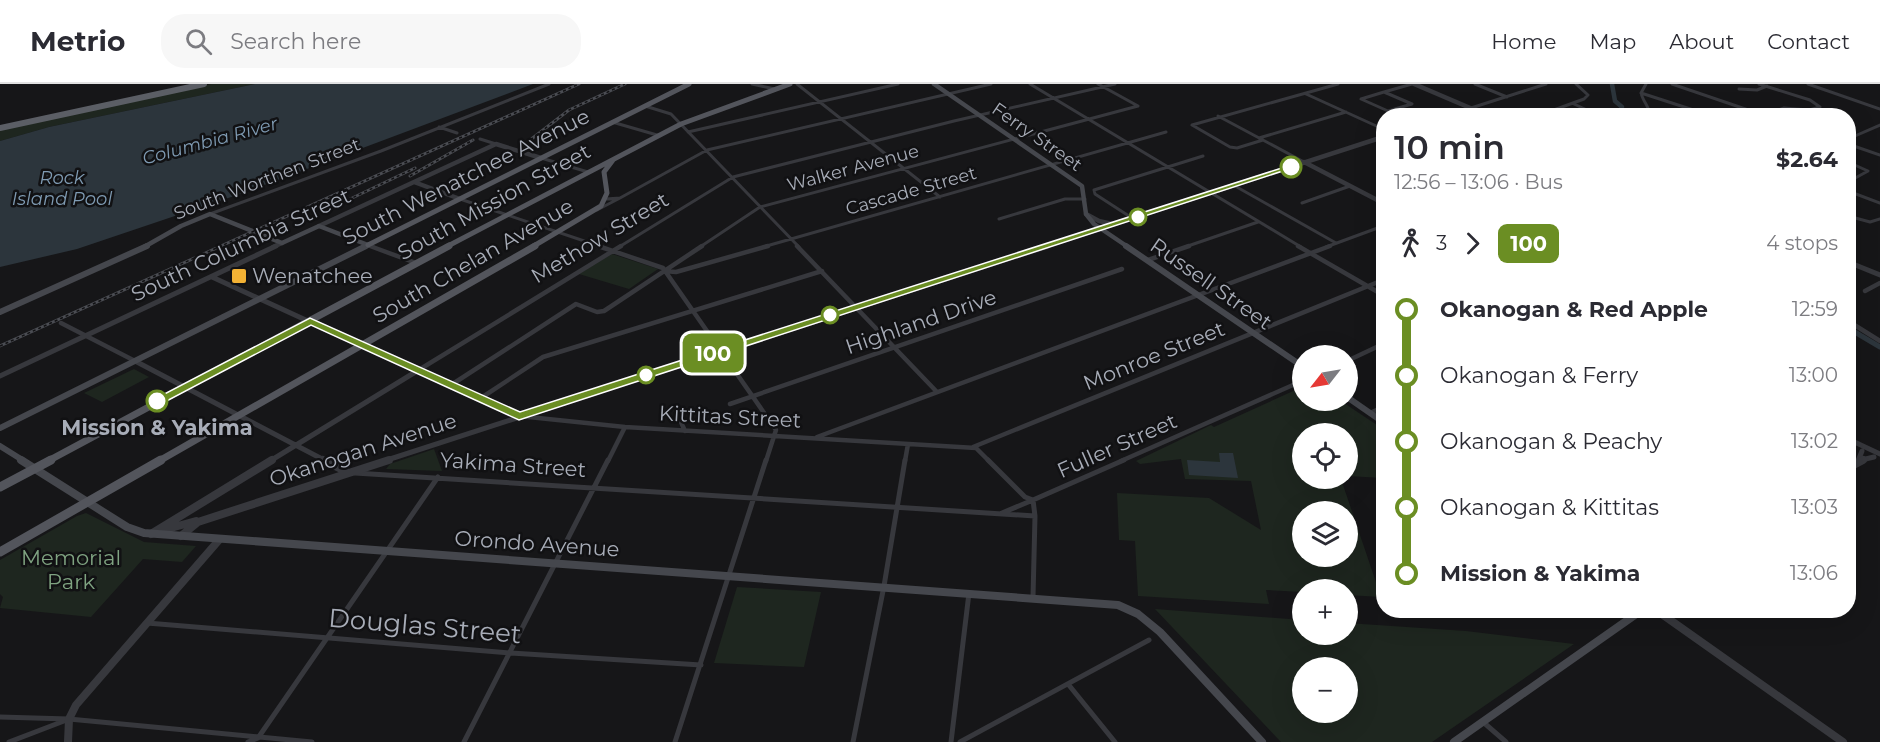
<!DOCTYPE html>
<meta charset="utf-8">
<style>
body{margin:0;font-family:Montserrat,sans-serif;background:#f7f7f7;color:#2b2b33;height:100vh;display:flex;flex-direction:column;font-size:22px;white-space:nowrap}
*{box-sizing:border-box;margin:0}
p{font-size:20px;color:#7c7c81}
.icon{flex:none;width:33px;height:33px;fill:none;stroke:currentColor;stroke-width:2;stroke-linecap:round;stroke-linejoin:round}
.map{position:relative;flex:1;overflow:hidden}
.side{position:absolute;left:1376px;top:24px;width:480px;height:510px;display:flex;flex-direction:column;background:#fff;border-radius:24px;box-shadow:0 6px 24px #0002}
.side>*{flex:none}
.badge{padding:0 12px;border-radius:9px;font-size:21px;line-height:39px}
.needle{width:39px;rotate:239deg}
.fabs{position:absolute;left:1292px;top:261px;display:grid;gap:12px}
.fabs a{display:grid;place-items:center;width:66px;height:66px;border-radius:50%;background:#fff;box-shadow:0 6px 24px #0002;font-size:30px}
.map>.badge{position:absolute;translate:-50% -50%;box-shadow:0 0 0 3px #fff}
.legs{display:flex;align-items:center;gap:9px;height:66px;padding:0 18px;font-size:20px}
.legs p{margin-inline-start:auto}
.head{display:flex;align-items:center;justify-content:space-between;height:102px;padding:0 18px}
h1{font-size:33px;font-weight:600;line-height:45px}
ul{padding:0 18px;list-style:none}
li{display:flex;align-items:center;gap:21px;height:66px;font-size:22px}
li i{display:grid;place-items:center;width:9px;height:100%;margin:0 8px;background:currentColor}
li i::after{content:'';width:15px;height:15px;margin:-8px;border:4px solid;border-radius:50%;background:#fff}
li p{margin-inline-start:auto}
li:first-child i{background:linear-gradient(#0000 50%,currentColor 0)}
li:last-child i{background:linear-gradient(currentColor 50%,#0000 0)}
header{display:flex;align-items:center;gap:36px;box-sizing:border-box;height:84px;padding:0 30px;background:#fff;border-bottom:2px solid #e1e1e2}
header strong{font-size:28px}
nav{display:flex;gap:33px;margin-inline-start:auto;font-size:21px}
.search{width:420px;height:54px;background:#f7f7f7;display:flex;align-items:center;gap:15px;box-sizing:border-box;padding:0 21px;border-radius:24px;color:#7c7c81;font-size:22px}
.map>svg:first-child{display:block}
.green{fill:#1e261f;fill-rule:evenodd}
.water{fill:#2c353c}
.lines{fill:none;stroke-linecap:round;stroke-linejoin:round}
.canal-far1{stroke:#2c353c;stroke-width:4.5}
.canal{stroke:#2c353c;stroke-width:5}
.minor-far2{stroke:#37383d;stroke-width:3}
.minor-far1{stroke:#37383d;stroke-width:4.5}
.minor{stroke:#37383d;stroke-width:5}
.tertiary-far2{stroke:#37383d;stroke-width:4.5}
.tertiary-far1{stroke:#37383d;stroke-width:5}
.tertiary{stroke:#37383d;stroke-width:8}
.secondary-far2{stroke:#45474d;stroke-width:4.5}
.secondary-far1{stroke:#45474d;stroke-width:6}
.secondary{stroke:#45474d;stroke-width:8}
.primary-far2{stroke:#53555c;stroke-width:5}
.primary-far1{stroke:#53555c;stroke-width:7}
.primary{stroke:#53555c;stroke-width:9}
.trunk{stroke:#5b5e65;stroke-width:6}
.rail-casing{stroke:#4a4c52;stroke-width:3}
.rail{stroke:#111113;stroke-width:1.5;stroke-dasharray:3;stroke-linecap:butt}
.line-1{fill:#6b8e23;stroke:#fff;stroke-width:1.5}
.stop-1-dot{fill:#fff;stroke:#6b8e23;stroke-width:3}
.poi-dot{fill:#f2b134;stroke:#111113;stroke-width:2}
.labels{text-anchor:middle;stroke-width:5;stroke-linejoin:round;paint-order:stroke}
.far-street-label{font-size:18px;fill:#a8adb8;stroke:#111113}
.far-water-label{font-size:18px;font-style:italic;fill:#7f9bb3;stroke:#111113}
.street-label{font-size:21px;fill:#a8adb8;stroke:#111113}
.poi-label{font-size:21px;fill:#a8adb8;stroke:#111113;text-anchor:start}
.stop-label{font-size:21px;font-weight:bold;fill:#a8adb8;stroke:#111113}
.park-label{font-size:21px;fill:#7fa381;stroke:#111113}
.near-street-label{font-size:26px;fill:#a8adb8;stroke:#111113}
</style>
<header>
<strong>Metrio</strong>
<div class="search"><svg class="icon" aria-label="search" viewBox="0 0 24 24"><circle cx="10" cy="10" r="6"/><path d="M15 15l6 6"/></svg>Search here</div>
<nav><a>Home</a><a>Map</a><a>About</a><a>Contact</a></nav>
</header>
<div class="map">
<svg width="1880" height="658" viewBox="0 0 1880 658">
<rect width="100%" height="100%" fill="#161618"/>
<!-- green -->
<path class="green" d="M211 0H255L49 43 0 57V45Z
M612 170 658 185 629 205 579 190Z
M134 285 149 293 102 318 84 309Z
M1302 303V316L1341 317 1383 345V394L1347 392V350H1302V394L1341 395 1381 513 1347 511V506H1302V508L1266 506 1269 520 1138 512 1135 457 1119 456 1117 409 1209 414 1261 446 1251 397 1185 395 1181 375 1140 380 1136 377 1211 341 1214 343ZM1302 428H1347V472H1302Z
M434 365 442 387 386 385 390 380Z
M86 429 144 458 196 462 182 478 143 475 91 533 0 524 3 513 0 510V476L77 432Z
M737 503 821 508 804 583 714 579Z
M1155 525 1302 536V550H1347V539L1466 547 1574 560 1432 658H1281ZM1302 584H1347V628H1302Z"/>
<!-- water -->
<path class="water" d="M255 0H533L243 109 77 165 0 183V57L49 43Z
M1219 369H1233L1238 394 1189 391 1187 376 1220 378Z"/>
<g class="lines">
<!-- canal-far1 -->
<path class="canal-far1" d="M1612 0 1615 17 1622 23 1618 32"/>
<!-- canal -->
<path class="canal" d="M1848 244 1880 263"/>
<!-- minor-far2 -->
<path class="minor-far2" d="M752 0 775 5
M797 0 940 113
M1030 0 1301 163
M1098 0 1138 22
M1475 0 1507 13
M1646 0 1641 9C1643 18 1650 23 1650 32
M1672 0 1763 31
M1759 0 1810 16 1820 23 1809 26 1784 24 1760 32
M1808 0 1880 25
M1739 5 1757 6 1767 2
M1384 8 1412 20 1388 27 1361 15Z
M1384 8 1412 0
M1641 9 1712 32
M1306 10 1383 45
M1574 20 1587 26 1590 32
M645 22 671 30 799 163
M1471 24 1546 0
M1218 32 1304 78
M1551 32V27L1584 15 1588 11 1576 0
M612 38 657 51
M439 43 457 49
M688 48 898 0
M1259 54 1346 28
M480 55 496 60
M1848 55 1880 41
M1263 56 1237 64 1230 63 1192 41 1338 0
M1848 60 1880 71
M541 74 588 88
M1848 78 1868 87 1848 98
M1235 102 1336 159
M1848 107 1880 119
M620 114 707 66 991 0
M460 115 602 163
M1302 119 1350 102
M597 126 620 114 606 115
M210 130 381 67 549 0
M1848 132 1870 138 1880 135
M1132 134 1095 110 1094 106 1203 72
M999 135 1065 115H1085
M368 161 374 163
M619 163 733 93 954 37 1115 0
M700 163 760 123 1138 22
M763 163 1166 48
M1185 163 1258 138
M1326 163 1383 142"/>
<!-- minor-far1 -->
<path class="minor-far1" d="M370 162 416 179
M598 162 663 184 776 346 766 377
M797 162 937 308
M1298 162 1383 211
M1148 176 1189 162
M664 187 676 188 768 162
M1865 207 1880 199
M1848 237 1880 257
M61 239 135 277
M1347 277 1383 260
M417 287 621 162
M417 287 519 332 625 343 976 364 989 377
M451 301 576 220 597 228 604 227 702 162
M481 314 543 273 822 187
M730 320 1122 185
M676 327 685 347
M1370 329 1383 323
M817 353 1330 162
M973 363 1383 196
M608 377 625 343
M905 377 908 360
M1121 377 1302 297"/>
<!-- minor -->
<path class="minor" d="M988 376 1025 413 1033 416
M355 389 1035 432
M1002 429 1033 416
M1033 513 1035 432 1033 416 1124 376
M147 539 511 569 701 581
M1068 600 1115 658
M0 633 69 635 312 658
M1483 638 1506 658
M9 658 64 637
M248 658 258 654 438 393
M464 658 608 376
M675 658 766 376
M853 658 884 502 905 376
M951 658 969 509
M960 658 1149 556"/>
<!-- tertiary-far2 -->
<path class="tertiary-far2" d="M1414 0 1489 32
M1449 32 1470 24
M1304 78 1383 119
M414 98 460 115
M1086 130 1099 137 1112 140
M319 142 496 60 541 74
M273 163 282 159
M1043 163 1383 53"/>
<!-- tertiary-far1 -->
<path class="tertiary-far1" d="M1848 178 1880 191
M212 193 417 287
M135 277 326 377
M0 292 276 162
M1848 355 1880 370
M270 377 417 287
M384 377 1048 162
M1857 377 1874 373
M1858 377 1862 367"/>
<!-- tertiary -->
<path class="tertiary" d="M323 376 347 388
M1848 384 1863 376
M160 447 196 437
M151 450 272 376
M181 452 198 438 389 376
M1656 526 1843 658
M68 658 69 635 76 621 219 456"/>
<!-- secondary-far2 -->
<path class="secondary-far2" d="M934 0 1082 102 1086 130 1094 140 1128 163
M144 163 181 142 210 130 282 159 319 142 368 161
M363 163 368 161"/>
<!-- secondary-far1 -->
<path class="secondary-far1" d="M1126 162 1302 282
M0 228 147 162
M1347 313 1383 338
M0 344 366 162
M0 362 24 377"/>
<!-- secondary -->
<path class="secondary" d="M21 376 127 443 144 449 1118 521 1138 530 1160 548 1262 658
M1454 658 1642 526"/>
<!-- primary-far2 -->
<path class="primary-far2" d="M368 161 689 0
M446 163 681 40 790 0
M532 163 601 122 607 109 604 88 613 76"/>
<!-- primary-far1 -->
<path class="primary-far1" d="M48 377 449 162
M159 377 535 162"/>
<!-- primary -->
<path class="primary" d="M0 403 51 376
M0 468 161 376"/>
<!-- trunk -->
<path class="trunk" d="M0 44 204 0"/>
<!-- rail casing -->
<g class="rail-casing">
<path id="rail" d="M521 63 569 26 625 0
M410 92 473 56
M348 116 415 84
M0 262 579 0"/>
</g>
<!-- rail -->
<use href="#rail" class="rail"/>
</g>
<!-- line-1 -->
<path class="line-1" d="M1288 82 1295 83 519 336 311 241 161 320H153L151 317 310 234 520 328Z"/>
<!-- markers -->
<g class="stop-1-dot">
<circle cx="1291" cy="83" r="10"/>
<circle cx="1138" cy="133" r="8"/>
<circle cx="830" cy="231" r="8"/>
<circle cx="646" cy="291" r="8"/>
<circle cx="157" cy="317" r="10"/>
</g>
<rect class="poi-dot" x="231" y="184" width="16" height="16" rx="3"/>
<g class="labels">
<!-- far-street labels -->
<g class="far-street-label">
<text transform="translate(1037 53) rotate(35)" y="6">Ferry Street</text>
<text transform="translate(853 84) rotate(-15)" y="6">Walker Avenue</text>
<text transform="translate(267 95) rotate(-21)" y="6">South Worthen Street</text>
<text transform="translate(911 107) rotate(-16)" y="6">Cascade Street</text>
</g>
<!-- far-water labels -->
<g class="far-water-label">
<text transform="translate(210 57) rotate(-15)" y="6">Columbia River</text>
<text x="62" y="100">Rock<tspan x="62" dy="21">Island Pool</tspan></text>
</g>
<!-- street labels -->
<g class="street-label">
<text transform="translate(466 93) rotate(-27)" y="7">South Wenatchee Avenue</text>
<text transform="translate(494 118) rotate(-29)" y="7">South Mission Street</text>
<text transform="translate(600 154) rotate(-31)" y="7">Methow Street</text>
<text transform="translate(241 161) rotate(-25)" y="7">South Columbia Street</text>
<text transform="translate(473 177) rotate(-30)" y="7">South Chelan Avenue</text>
<text transform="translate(1211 200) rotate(35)" y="7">Russell Street</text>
<text transform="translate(921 238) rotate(-19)" y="7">Highland Drive</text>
<text transform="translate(1154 272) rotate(-22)" y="7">Monroe Street</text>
<text transform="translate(730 333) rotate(3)" y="7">Kittitas Street</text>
<text transform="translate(1117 362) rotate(-24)" y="7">Fuller Street</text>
<text transform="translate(363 366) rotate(-18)" y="7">Okanogan Avenue</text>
<text transform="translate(513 381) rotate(4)" y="7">Yakima Street</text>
<text transform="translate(537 460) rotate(4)" y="7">Orondo Avenue</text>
</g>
<!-- poi labels -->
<g class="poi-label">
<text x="252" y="199">Wenatchee</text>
</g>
<!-- stop labels -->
<g class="stop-label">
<text x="157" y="351">Mission &amp; Yakima</text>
</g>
<!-- park labels -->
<g class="park-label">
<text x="71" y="481">Memorial<tspan x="71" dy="24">Park</tspan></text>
</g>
<!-- near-street labels -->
<g class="near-street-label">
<text transform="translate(425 542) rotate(5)" y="9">Douglas Street</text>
</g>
</g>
</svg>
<div class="fabs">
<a><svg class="needle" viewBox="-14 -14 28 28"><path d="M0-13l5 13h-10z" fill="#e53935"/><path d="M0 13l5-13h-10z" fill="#7c7c81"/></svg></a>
<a><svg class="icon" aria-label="locate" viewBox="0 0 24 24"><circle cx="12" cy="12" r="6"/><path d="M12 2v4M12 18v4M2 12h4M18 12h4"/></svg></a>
<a><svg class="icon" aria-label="layers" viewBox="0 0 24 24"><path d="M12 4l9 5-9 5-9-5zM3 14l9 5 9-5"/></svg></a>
<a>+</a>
<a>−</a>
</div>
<b class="badge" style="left:713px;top:269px;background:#6b8e23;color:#fff">100</b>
<section class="side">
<div class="head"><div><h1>10 min</h1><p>12:56 – 13:06 · Bus</p></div><b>$2.64</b></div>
<div class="legs"><svg class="icon" aria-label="walk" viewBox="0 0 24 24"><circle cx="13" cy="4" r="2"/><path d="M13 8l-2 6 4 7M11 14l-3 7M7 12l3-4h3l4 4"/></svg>3<svg class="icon" aria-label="forward" viewBox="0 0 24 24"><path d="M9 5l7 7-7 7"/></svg><b class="badge" style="background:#6b8e23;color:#fff">100</b><p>4 stops</p></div>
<ul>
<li><i style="color:#6b8e23"></i><b>Okanogan &amp; Red Apple</b><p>12:59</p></li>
<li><i style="color:#6b8e23"></i><span>Okanogan &amp; Ferry</span><p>13:00</p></li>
<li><i style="color:#6b8e23"></i><span>Okanogan &amp; Peachy</span><p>13:02</p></li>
<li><i style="color:#6b8e23"></i><span>Okanogan &amp; Kittitas</span><p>13:03</p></li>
<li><i style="color:#6b8e23"></i><b>Mission &amp; Yakima</b><p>13:06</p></li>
</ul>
</section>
</div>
